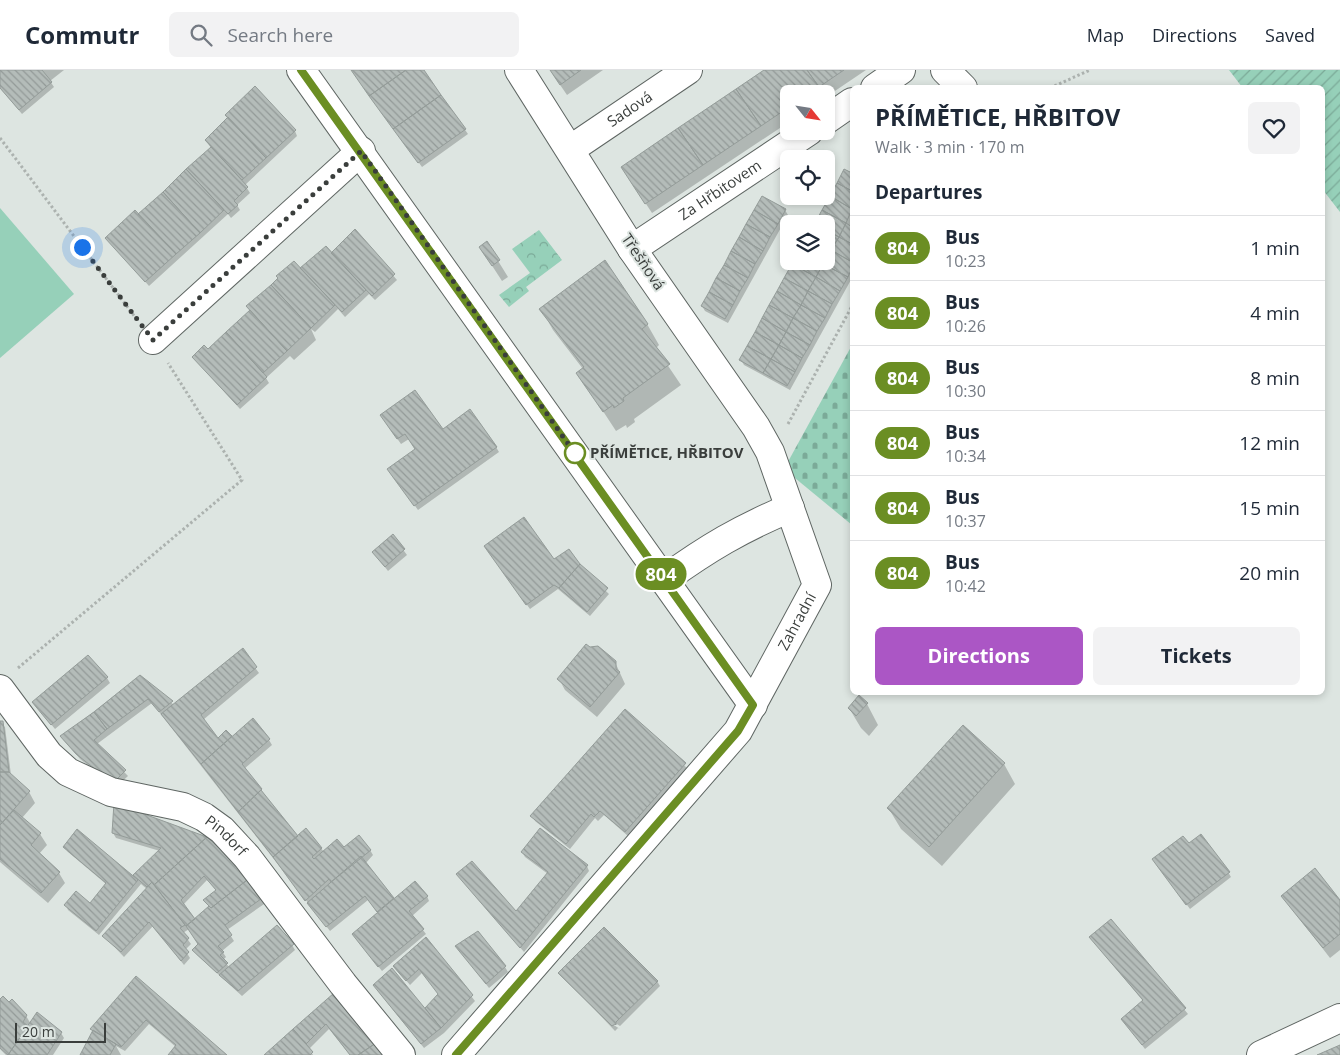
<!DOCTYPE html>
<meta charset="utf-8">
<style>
body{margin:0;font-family:"Open Sans",sans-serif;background:#f2f2f3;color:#1f2937;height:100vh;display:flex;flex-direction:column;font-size:19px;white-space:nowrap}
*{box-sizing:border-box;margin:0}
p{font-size:16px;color:#747a83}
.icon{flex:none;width:28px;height:28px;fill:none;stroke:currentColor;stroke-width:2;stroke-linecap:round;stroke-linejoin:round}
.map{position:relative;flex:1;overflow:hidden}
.sheet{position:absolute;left:850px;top:15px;width:475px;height:610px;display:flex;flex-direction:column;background:#fff;border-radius:8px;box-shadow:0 2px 8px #0003}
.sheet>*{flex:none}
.badge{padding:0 10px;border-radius:16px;font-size:18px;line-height:32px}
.needle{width:32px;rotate:120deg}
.tools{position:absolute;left:780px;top:15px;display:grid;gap:10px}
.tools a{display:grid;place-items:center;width:55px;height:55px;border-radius:8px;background:#fff;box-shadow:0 2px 8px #0003;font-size:25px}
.scale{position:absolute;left:15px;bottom:12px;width:91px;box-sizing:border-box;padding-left:5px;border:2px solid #3a3e3c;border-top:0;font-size:14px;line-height:18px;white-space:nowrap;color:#3a3e3c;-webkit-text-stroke:4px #dde5e1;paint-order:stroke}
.you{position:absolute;width:25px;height:25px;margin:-12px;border:4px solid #fff;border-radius:50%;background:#1a73e8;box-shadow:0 0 0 8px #1a73e833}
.map>.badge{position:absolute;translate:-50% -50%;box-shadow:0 0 0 2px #fff}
h2{padding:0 25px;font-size:19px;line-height:45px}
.round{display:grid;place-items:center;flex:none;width:52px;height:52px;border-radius:8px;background:#f2f2f3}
.summary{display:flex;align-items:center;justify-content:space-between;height:85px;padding:0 25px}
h1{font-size:24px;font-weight:700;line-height:38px}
.cta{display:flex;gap:10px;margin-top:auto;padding:10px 25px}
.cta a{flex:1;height:58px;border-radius:8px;background:#ab56c5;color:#fff;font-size:20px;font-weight:700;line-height:58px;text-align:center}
.cta a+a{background:#f2f2f3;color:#1f2937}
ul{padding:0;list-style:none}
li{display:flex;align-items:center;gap:15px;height:65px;padding:0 25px;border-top:1px solid #e0e1e3}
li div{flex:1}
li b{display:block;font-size:19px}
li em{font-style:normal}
li .badge{min-width:55px;font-weight:700;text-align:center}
header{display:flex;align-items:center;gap:30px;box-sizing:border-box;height:70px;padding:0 25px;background:#fff;border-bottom:1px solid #e0e1e3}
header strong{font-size:24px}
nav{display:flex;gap:28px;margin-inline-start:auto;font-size:18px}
.search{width:350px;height:45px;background:#f2f2f3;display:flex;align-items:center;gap:12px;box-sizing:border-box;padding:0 18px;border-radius:8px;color:#747a83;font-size:19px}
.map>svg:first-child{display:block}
.cemetery{fill:url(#cemetery-stones)}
.park{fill:url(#park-crowns)}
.garden{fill:url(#garden-furrows)}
.pitch{fill:#96d0b9}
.shadow{fill:#0003;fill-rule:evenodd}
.building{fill:url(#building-back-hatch);stroke:#949c99}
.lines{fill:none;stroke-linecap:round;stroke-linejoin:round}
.minor-casing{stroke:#5f6663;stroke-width:30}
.path{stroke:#acb2af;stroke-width:3;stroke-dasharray:2.5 2.5;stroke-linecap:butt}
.minor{stroke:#fff;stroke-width:28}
.line-casing{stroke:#fff;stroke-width:11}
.line{stroke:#6b8e23;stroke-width:8}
.walk{stroke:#3a3e3c;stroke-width:5;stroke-dasharray:0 9}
.stop-dot{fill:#fff;stroke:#6b8e23;stroke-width:2.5}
.labels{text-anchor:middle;stroke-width:4;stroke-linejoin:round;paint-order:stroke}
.street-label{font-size:15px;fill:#3a3e3c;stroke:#dde5e1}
.stop-label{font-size:15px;font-weight:bold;fill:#3a3e3c;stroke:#dde5e1;text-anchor:start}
</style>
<header>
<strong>Commutr</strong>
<div class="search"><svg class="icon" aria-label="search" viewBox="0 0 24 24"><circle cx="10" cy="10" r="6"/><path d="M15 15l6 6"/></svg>Search here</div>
<nav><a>Map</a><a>Directions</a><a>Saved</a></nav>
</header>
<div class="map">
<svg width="1340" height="985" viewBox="0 0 1340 985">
<defs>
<pattern id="cemetery-stones" width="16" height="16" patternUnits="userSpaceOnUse" patternTransform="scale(1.25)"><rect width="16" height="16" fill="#96d0b9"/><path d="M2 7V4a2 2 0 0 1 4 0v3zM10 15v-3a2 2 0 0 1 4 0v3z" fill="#7baa98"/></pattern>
<pattern id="park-crowns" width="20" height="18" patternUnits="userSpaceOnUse" patternTransform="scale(1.25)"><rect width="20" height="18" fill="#96d0b9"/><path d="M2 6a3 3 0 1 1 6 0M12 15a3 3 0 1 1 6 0" fill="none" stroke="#7baa98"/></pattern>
<pattern id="garden-furrows" width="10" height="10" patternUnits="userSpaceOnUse" patternTransform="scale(1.25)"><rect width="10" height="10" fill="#96d0b9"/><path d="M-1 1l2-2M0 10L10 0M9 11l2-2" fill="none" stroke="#7baa98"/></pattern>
<pattern id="building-back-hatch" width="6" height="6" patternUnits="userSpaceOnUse" patternTransform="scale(1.25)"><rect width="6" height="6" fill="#b4bcb9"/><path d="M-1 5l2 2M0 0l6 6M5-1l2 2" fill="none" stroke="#939a98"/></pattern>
</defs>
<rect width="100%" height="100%" fill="#dde5e1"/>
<!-- cemetery -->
<path class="cemetery" d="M852 275V455L784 399Z"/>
<!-- park -->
<path class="park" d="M539 160 562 190 526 217 529 221 509 237 499 225 530 203 512 179Z"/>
<!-- garden -->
<path class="garden" d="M1229 0H1340V142L1323 120 1322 18 1242 17Z"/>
<!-- pitch -->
<path class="pitch" d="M0 138 74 224 0 288Z"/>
<!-- shadow -->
<path class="shadow" d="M0 0H64L50 11 54 17 22 44 0 18Z
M352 0H422L468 64 422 97Z
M550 0H603L567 25Z
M767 0H866L826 27V24H789V52L652 143 629 108Z
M229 48 295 61 297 66 245 115 250 123 237 135 240 140 231 148 228 144 149 216 107 168 138 146 211 78 206 70Z
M845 100 852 104V208L790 320 744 295 741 290 795 191H826V154H816Z
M785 140 788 145 728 253 705 241 702 236Z
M355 161 397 210 375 230 369 224 345 247 338 239 315 262 311 259 316 270 294 290 290 286 266 308 269 313 240 339 193 287 208 281 250 241 247 236 300 199 331 185Z
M487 173 508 207 502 211 480 177Z
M541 239 647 254 659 275 656 278 681 315 634 349 635 352 627 358 626 355 616 361 578 303 583 299 553 260Z
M384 350 443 361 496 377 499 382 418 440 392 404 416 380 409 369 401 374Z
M393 466 407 485 388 501 377 487Z
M488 481 579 495 609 524 590 546 558 519 530 539Z
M242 580 259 603 203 650 218 669 226 662 232 668 253 650 269 670 272 675 244 699 298 767 321 778 324 782 344 779 370 780 373 785 365 794 394 830 427 826 429 831 412 846 426 864 382 901 353 865 378 843 368 830 330 861 152 633 97 674 128 706 116 717 80 689 62 666 140 606 174 635Z
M615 592 625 614 597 647 565 620 559 609Z
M107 608 110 613 55 659 37 637Z
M867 634 878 655 869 666 861 658 849 638Z
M626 641 688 699 628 766 604 745 598 751 595 748 570 779 535 751 532 746Z
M0 652 5 657 11 705 29 722 35 733 22 748 40 764 47 775 39 784 59 803 65 813 48 833 0 792Z
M1004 694 1015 714 942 796 901 759 889 739Z
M116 735 267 832 227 860 234 871 222 881 226 887 223 890 230 898 292 875 295 880 242 926 197 885 194 880 199 874 189 859 183 863 191 874 185 880 190 888 184 895 153 856 124 887 104 866 147 819 141 814 99 865 68 840 66 835 90 834 106 814 68 782 65 777 133 807 160 781 116 768 113 763ZM207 810 217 821 205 830 210 837 195 850 183 835Z
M1189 775 1228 802 1231 807 1190 839 1157 794Z
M522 782 587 796 589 801 524 882 458 805 516 843 548 804 525 787Z
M1282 826 1340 832V880L1330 888Z
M1111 851 1188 944 1145 979 1122 949 1143 931 1094 872Z
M426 869 475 931 444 963 424 978 378 921 425 940 439 924 422 903 410 915 398 901Z
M457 877 505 897 508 902 489 918Z
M560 903 657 911 660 916 620 956 610 950 609 952 620 959 618 958 615 961Z
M136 907 225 985H169L176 977 149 954 125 981 116 976 121 985H81L93 962 91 959Z
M336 925 350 985 329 959 309 979 313 985H266Z
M0 931 26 946 31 954 61 963 64 968 53 985H6L0 979Z"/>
<!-- building -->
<path class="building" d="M0 0H42L52 12 19 40 0 18Z
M351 0H406L369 26Z
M406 0H424L441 25 393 59 369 26Z
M550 0H581L560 15Z
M764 0H807L819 17 809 24H789V37L761 56 736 19Z
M807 0H844L819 17Z
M255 16 296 60 266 88 225 45Z
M736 19 761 56 703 95 678 58Z
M441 25 466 59 418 93 393 59Z
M228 47 266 88 242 110 205 70Z
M678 58 703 95 645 134 621 97Z
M211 77 248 117 234 131 238 135 228 144 186 99Z
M186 99 224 140 200 163 163 122Z
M844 99 852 103V121L837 113Z
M837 113 852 121V139L830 126Z
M163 122 200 163 176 184 138 144Z
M762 126 786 139 778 154 754 140Z
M830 126 852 139 846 153 822 140Z
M135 140 176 184 145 212 105 168Z
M754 140 778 154 770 167 746 154Z
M822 140 846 153 839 167 826 160V154L815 153Z
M846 153 852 157V174L839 167Z
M746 154 770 167 763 181 739 167Z
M355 159 395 204 372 226 331 183Z
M826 160 839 167 831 180 826 178Z
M739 167 763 181 755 194 731 181Z
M839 167 852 174V192L831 180Z
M487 171 500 190 492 196 479 177Z
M326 176 366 220 342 242 300 198Z
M831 180 852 192V198L848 207 823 194Z
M731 181 755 194 748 208 724 195Z
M605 190 648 254 642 259 670 294 623 328 624 331 614 338 613 335 603 342 576 303 584 297 539 239Z
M294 191 335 235 311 258 271 215 278 208 276 206Z
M794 191H819L823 194 816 207 792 194Z
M792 194 816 207 808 221 784 208Z
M823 194 848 207 840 221 816 207Z
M724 195 748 208 740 221 716 208Z
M816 207 840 221 832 234 808 221Z
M716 208 740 221 733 235 709 222Z
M784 208 808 221 801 235 777 221Z
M271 215 311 258 287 281 246 236Z
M777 221 801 235 793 248 769 235Z
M808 221 832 234 825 248 801 235Z
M709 222 733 235 725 249 701 236Z
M769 235 793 248 786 262 762 248Z
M801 235 825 248 817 261 793 248Z
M250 240 287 281 263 303 226 262Z
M762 248 786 262 779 275 755 262Z
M793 248 817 261 810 275 786 262Z
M226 262 267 307 237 335 192 287 204 275 208 279Z
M755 262 779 275 771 289 747 276Z
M786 262 810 275 802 288 779 275Z
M779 275 802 288 795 302 771 289Z
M747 276 771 289 763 303 739 290Z
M771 289 795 302 787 316 763 303Z
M415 320 443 359 470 339 497 377 414 436 387 399 415 379 405 364 397 369 380 345Z
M524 447 554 489 569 479 580 494 559 518 554 515 526 535 484 476Z
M393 464 405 479 385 497 372 482Z
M580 494 608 518 587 542 559 518Z
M586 574 590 577 598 576 616 591V599L620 602 590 637 557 609Z
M243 578 257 597 201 645 218 668 226 660 232 666 201 694 161 644Z
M88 585 108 607 51 655 32 632Z
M140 605 173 631 159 642 148 629 107 659 94 642Z
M859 625 868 633 856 646 848 638Z
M625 639 686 693 625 762 600 741 594 747 591 744 566 774 530 746Z
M94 642 107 659 94 670 126 700 113 713 76 684 60 666Z
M253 648 270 669 242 694 262 719 238 742 201 694Z
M0 651H3L9 702H0Z
M963 655 1005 693 929 777 887 738Z
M0 702H9L30 721 0 755Z
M261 720 298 766 273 787 238 742Z
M114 733 207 767 154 815 152 812 147 817 133 805 161 778 112 763Z
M14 740 41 763 31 775 60 802 41 823 0 789V755Z
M306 758 322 778 312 787 314 789 337 769 344 777 359 765 371 780 331 812 329 809 305 831 273 787Z
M540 758 588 795 520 878 456 804 472 791 516 841 548 802 521 782Z
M77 759 138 810 96 861 64 835 76 821 90 833 106 813 63 777Z
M1201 764 1230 802 1186 835 1152 789 1183 766 1189 773Z
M207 767 251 807 211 838 203 830 216 820 204 806 181 830 195 849 186 856 154 815Z
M361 786 394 828 377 842 365 826 326 857 307 833Z
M1315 798 1340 830V864L1323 878 1281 826Z
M251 807 265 826 225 855 232 865 218 876 224 882 220 885 228 893 217 903 192 880 198 874 186 856 209 836 211 838Z
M415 811 428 826 409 841 424 859 378 897 352 864Z
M152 812 185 855 180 858 189 868 183 875 189 882 181 891 149 852 121 882 102 866Z
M1111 849 1186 938 1142 975 1121 949 1143 930 1089 867Z
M277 855 294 874 238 921 219 905Z
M604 857 658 911 616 952V955L615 954 612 956 558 903Z
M478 861 506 896 486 914 455 876Z
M426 867 473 925 441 958 425 938 438 924 419 899 406 911 393 896Z
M392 898 441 958 421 974 373 915Z
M136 906 227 985H168L176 975 146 950 121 977 90 959Z
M334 923 376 973 358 985H350L326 954 306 974 293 959Z
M3 926 9 932 12 929 27 945 23 952 28 956 8 985 0 978V929Z
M37 942 62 962 47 985H8Z
M293 959 313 982 310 985H264Z
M93 960 116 974 110 985H80Z
M376 973 386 985H358Z
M1340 975V985H1317Z"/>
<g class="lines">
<!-- minor casing -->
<g class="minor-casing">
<g id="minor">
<path d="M301 0 753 635"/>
<path d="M945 0 963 18"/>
<path d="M875 18 901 0"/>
<path d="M826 50 852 32"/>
<path id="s1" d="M571 79 688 0"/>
<path id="s2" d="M632 179 809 61"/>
<path d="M153 270 361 81"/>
<path d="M665 509C708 478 740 459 790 438"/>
<path id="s3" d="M0 619 49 685 68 702 111 722 183 737 204 747 222 760 247 787 343 914 401 985"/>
<path id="s4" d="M456 985 738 661 817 515 770 382 756 357 632 179 519 0"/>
<path d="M1261 985 1340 948"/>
</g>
</g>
<!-- path -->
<path class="path" d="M1050 18 1090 0
M0 68 135 247
M788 354 852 236
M18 598 242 410 168 293"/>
<!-- minor -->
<use href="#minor" class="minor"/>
</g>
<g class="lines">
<!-- line casing -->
<g class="line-casing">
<path id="line" d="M301 0 753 635 738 661 456 985"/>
</g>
<!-- line -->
<use href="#line" class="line"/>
<!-- walk -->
<path class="walk" d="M82 177 153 270 361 81 576 385 575 383"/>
</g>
<!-- markers -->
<circle class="stop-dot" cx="575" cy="383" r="10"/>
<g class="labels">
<!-- street labels -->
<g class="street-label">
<text dy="5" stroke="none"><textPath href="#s1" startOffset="71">Sadová</textPath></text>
<text dy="5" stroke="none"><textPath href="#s2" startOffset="106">Za Hřbitovem</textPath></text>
<text transform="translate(643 192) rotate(56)" y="5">Třešňová</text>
<text dy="5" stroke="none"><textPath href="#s4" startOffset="554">Zahradní</textPath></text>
<text dy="5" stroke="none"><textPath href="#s3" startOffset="281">Pindorf</textPath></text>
</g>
<!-- stop labels -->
<g class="stop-label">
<text x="590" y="388">PŘÍMĚTICE, HŘBITOV</text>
</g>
</g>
</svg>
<div class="tools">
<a><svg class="needle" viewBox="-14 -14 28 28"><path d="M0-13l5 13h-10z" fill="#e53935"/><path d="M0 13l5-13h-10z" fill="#747a83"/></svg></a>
<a><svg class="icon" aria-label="locate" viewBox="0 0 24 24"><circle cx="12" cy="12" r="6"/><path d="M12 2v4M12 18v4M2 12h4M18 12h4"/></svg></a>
<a><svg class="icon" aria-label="layers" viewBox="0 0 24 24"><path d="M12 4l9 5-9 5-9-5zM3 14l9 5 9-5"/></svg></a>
</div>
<div class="scale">20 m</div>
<div class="you" style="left:82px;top:177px"></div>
<b class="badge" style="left:661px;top:504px;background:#6b8e23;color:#fff">804</b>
<section class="sheet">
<div class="summary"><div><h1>PŘÍMĚTICE, HŘBITOV</h1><p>Walk · 3 min · 170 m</p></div><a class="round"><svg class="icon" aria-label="heart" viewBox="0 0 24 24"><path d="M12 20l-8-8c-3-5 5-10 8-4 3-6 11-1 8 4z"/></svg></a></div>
<h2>Departures</h2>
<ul>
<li><span class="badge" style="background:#6b8e23;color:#fff">804</span><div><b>Bus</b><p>10:23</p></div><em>1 min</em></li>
<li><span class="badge" style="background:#6b8e23;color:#fff">804</span><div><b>Bus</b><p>10:26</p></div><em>4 min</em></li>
<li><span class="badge" style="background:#6b8e23;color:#fff">804</span><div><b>Bus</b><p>10:30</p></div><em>8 min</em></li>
<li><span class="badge" style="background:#6b8e23;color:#fff">804</span><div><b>Bus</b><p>10:34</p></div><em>12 min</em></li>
<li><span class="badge" style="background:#6b8e23;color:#fff">804</span><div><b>Bus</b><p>10:37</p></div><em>15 min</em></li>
<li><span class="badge" style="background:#6b8e23;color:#fff">804</span><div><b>Bus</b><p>10:42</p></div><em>20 min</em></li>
</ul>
<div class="cta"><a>Directions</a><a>Tickets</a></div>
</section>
</div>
